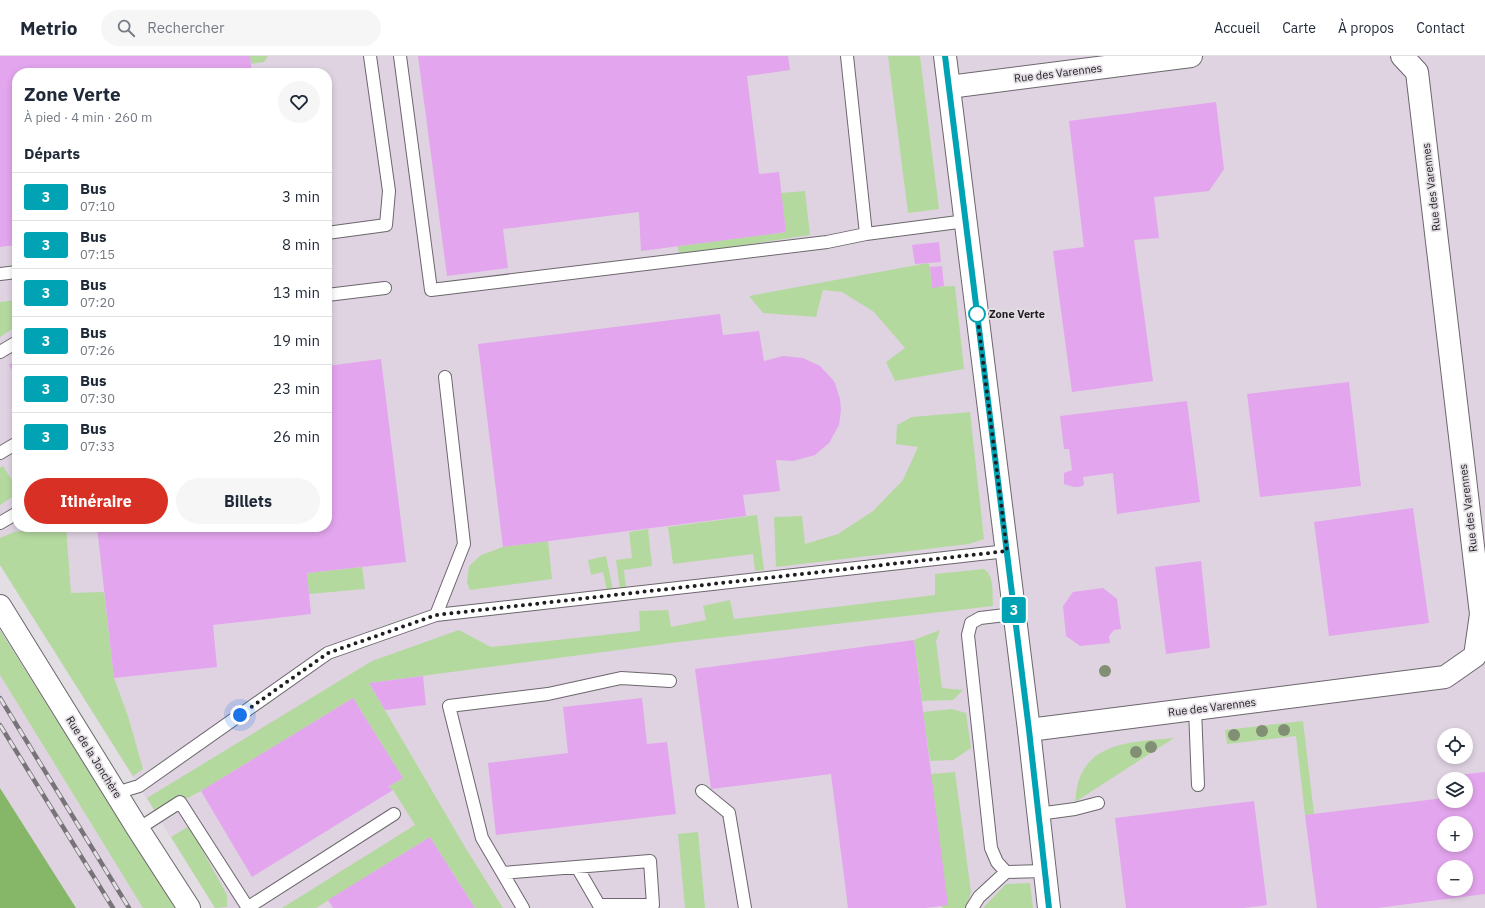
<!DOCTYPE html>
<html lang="fr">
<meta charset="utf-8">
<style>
body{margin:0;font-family:"IBM Plex Sans",sans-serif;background:#f6f6f7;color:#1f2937;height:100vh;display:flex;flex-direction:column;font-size:15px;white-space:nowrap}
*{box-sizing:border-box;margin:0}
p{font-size:13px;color:#747a83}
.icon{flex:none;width:22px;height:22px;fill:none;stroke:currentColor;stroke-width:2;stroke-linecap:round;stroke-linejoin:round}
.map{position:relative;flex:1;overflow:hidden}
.drawer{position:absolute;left:12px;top:12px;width:320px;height:464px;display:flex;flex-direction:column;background:#fff;border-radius:16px;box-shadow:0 2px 6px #0003}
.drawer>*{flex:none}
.badge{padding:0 8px;border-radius:3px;font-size:14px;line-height:26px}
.fabs{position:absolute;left:1437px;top:672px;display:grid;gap:8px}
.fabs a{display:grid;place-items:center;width:36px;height:36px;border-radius:50%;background:#fff;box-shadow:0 2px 6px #0003;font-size:20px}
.you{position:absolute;width:20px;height:20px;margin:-10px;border:3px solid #fff;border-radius:50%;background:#1a73e8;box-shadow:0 0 0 6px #1a73e833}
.map>.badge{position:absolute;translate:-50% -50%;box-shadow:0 0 0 2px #fff}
h2{padding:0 12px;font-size:15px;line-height:36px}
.round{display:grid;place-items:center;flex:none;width:42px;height:42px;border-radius:21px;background:#f6f6f7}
.head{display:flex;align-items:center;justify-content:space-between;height:68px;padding:0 12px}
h1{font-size:19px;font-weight:700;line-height:30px}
.button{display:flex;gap:8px;margin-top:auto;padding:8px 12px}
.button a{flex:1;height:46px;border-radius:24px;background:#d93025;color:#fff;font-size:16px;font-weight:700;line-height:46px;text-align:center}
.button a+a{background:#f6f6f7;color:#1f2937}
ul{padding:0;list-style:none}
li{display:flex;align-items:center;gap:12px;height:48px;padding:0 12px;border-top:1px solid #e0e1e3}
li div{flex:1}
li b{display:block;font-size:15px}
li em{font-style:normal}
li .badge{min-width:44px;font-weight:700;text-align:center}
header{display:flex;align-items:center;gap:24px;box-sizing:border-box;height:56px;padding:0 20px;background:#fff;border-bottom:1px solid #e0e1e3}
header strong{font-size:19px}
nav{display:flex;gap:22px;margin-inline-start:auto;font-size:14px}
.search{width:280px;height:36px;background:#f6f6f7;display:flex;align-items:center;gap:10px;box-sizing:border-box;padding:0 14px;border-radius:22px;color:#747a83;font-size:15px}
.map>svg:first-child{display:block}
.built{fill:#dfd3e1;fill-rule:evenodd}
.green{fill:#b4d99f}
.forest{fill:#86b769}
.building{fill:#e3a5ed;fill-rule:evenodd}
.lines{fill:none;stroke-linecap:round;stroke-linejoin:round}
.lane-casing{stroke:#6c666d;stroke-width:14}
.street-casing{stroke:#6c666d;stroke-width:24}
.secondary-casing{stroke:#6c666d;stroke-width:24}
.lane{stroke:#fff;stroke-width:12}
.street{stroke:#fff;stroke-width:22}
.secondary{stroke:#fff;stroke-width:22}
.rail-casing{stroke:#777378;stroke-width:4.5}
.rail{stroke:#e3dde4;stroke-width:3;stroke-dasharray:9;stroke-linecap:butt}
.tree{fill:#818f74}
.line-casing{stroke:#fff;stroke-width:9}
.line{stroke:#00a3b4;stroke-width:6}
.walk{stroke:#201e21;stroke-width:4;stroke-dasharray:0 7.2}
.stop-dot{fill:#fff;stroke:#00a3b4;stroke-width:2}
.labels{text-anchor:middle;stroke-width:3.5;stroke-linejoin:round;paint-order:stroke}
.street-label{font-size:11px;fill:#201e21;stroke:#e3dde4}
.stop-label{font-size:11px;font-weight:bold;fill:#201e21;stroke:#e3dde4;text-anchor:start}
</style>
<header>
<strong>Metrio</strong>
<div class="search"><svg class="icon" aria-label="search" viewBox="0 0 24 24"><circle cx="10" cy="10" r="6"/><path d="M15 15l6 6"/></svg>Rechercher</div>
<nav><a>Accueil</a><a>Carte</a><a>À propos</a><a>Contact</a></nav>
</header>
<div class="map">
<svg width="1485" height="852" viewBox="0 0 1485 852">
<rect width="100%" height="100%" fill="#e3dde4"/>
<!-- built -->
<path class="built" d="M0 0H1485V852H215L0 509ZM17 17H327V471H17ZM1444 679H1466V701H1444ZM1444 723H1466V745H1444ZM1444 767H1466V789H1444ZM1444 811H1466V833H1444Z
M0 619 143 852H76L0 732Z"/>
<!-- green -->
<path class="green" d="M250 0H268L264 6 251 8Z
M888 0H920L939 153 908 157Z
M805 135 810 179 679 199 678 190 786 176 781 137Z
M928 207 930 211 932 231 955 230 964 313 895 325 886 306 905 292 874 256 842 236 823 234 816 261 763 257 749 240Z
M17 244V270L0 281V246Z
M970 356 984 483 969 488 776 511 774 461 802 460 805 488 838 478 873 455 903 424 918 391 896 388 897 369 912 361Z
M3 410 17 432V438L0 449V412Z
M757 459 764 514 755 515 753 498 673 508 668 471Z
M52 471H66L71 537 104 536 114 622 128 660 143 713 133 720 0 509V482L14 476Z
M648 473 652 510 624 514 626 532 620 533 616 504 632 502 629 476Z
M548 485 552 523 470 534 467 527 469 510 481 499 503 491Z
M606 500 613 534 607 535 603 516 591 519 588 504Z
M362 511 365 533 309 538 307 517Z
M984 513C995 520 992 538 993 550L679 586 369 627 465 791 503 852H475L430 781 316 852H282L415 769 393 734 388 731 403 722 353 642 201 735 157 758 147 742 372 605 459 574 491 591 640 575 639 555 668 554 671 571 706 564 703 550 730 544 734 563 935 539V518Z
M0 574 175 852H143L0 619Z
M940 574 936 585 942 632 963 634 953 644 922 645 914 584Z
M952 653 966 657 971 692 953 704 930 705 923 656Z
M1303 665 1314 758 1305 759 1296 680 1227 688 1225 674Z
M1174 682 1075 746C1076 741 1076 736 1077 731 1087 684 1137 686 1174 682Z
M955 716 971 836 967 849 965 852H943L941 850 931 718Z
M189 770 227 839V851L215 852 171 781Z
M698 776 705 852H685L678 778Z
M1030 827 1033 852H983L1006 828Z"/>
<!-- forest -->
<path class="forest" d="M0 732 76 852H0Z"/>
<!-- building -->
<path class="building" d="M0 0H250L252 17H17V189L0 191Z
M418 0H788L790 14 747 20 759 118 779 116 786 176 641 195 639 156 503 173 508 212 447 220Z
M1216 46 1224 113 1209 135 1154 141 1159 182 1134 184 1153 325 1072 336 1053 195 1084 191 1069 65Z
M939 186 941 206 915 208 912 189Z
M942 210 944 230 932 232 930 211Z
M720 258 723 279 759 275 764 305 783 300 803 302 820 310 833 324 835 327 840 343 841 354 839 369 829 387 815 399 793 405 776 404 780 435 743 439 746 460 503 491 478 288Z
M381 303 406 506 307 517 311 558 213 569 217 611 114 622 97 471H327V310Z
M17 304V323L9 309Z
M1349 326 1361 430 1260 441 1247 338Z
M1187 345 1200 446 1117 458 1113 417 1083 421 1084 429 1079 431H1074L1064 428V417L1072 414 1069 393H1064L1060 360Z
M1413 452 1429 567 1329 580 1314 466Z
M1201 505 1210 592 1166 598 1155 511Z
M1103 532 1117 543 1121 573 1114 574 1109 580 1110 587 1080 590 1066 580 1063 550 1073 536Z
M914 584 948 849 926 852H848L831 718 711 733 695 613Z
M423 620 426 649 385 654 369 627Z
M353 642 403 722 388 731 393 734 252 821 201 735Z
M642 642 647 688 667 686 676 758 496 779 488 707 568 697 563 651Z
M1485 716V838L1377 852H1317L1305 759 1444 742V745H1466V723H1459L1458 719ZM1444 767H1466V789H1444ZM1444 811H1466V833H1444Z
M1254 745 1267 849 1244 852H1126L1115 762Z
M430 781 475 852H333L328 844Z"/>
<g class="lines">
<!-- lane casing -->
<g class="lane-casing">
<path id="lane" d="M400 0 431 234 827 186 866 178 966 165
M847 0 866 178
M327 177 386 169 389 135 370 0
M0 218 17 216
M327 239 385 232
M0 296 17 286
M0 397 17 387
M0 467 17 457
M1014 558 980 562 971 567 968 579 991 792 997 806 1006 816 1045 815
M436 559 464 488 445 321
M1195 653 1198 729
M702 735 729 757 745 852
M116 737 139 730 328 597 436 559 1007 495
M1038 758 1075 753 1098 747
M138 773 180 746 248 852
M503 817 650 805 653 849H599L577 811
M247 852 394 758
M523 852 482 782 449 650 548 638 621 622 670 625
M972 852 979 841 1006 816"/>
</g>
<!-- street casing -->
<g class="street-casing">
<path id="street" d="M949 31 1191 0
M1029 674 1445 621 1475 600 1481 558 1417 16 1402 0"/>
</g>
<!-- secondary casing -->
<g class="secondary-casing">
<path id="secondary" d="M945 0 1029 674 1049 852
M0 550 138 773 189 852"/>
</g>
<!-- lane -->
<use href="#lane" class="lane"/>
<!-- street -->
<use href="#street" class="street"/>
<!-- secondary -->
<use href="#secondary" class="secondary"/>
<!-- rail casing -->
<g class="rail-casing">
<path id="rail" d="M0 642 129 852
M0 669 113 852"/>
</g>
<!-- rail -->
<use href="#rail" class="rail"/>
</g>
<!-- trees -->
<g class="tree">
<circle cx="1105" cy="615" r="6"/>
<circle cx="1284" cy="674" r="6"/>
<circle cx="1262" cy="675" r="6"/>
<circle cx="1234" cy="679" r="6"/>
<circle cx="1151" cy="691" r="6"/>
<circle cx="1136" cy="696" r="6"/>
</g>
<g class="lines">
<!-- line casing -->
<g class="line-casing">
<path id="line" d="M945 0 1029 674 1049 852"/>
</g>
<!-- line -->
<use href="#line" class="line"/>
<!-- walk -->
<path class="walk" d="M240 659 328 597 436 559 1007 495 977 258"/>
</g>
<!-- markers -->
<circle class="stop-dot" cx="977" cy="258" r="8"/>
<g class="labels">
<!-- street labels -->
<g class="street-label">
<text transform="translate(1058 17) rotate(-7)" y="4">Rue des Varennes</text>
<text transform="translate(1431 131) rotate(-97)" y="4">Rue des Varennes</text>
<text transform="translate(1468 452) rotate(-97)" y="4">Rue des Varennes</text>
<text transform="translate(1212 651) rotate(-7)" y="4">Rue des Varennes</text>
<text transform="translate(94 701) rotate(58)" y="4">Rue de la Jonchère</text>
</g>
<!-- stop labels -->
<g class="stop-label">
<text x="989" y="262">Zone Verte</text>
</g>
</g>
</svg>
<div class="fabs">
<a><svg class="icon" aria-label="locate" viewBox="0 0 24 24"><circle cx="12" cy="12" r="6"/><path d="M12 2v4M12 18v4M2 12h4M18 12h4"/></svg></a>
<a><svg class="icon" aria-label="layers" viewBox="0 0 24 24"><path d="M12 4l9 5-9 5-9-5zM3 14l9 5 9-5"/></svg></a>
<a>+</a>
<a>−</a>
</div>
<div class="you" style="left:240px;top:659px"></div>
<b class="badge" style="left:1014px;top:554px;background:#00a3b4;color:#fff">3</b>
<section class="drawer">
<div class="head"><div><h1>Zone Verte</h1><p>À pied · 4 min · 260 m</p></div><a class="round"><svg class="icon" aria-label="heart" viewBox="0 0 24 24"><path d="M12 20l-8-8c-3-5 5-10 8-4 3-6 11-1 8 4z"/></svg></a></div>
<h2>Départs</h2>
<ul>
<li><span class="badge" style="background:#00a3b4;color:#fff">3</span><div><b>Bus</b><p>07:10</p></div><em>3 min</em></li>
<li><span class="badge" style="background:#00a3b4;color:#fff">3</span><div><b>Bus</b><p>07:15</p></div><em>8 min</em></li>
<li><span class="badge" style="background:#00a3b4;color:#fff">3</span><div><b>Bus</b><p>07:20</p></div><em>13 min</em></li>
<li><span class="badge" style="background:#00a3b4;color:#fff">3</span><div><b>Bus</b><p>07:26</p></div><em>19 min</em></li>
<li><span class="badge" style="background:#00a3b4;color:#fff">3</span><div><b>Bus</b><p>07:30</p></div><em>23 min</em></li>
<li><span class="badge" style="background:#00a3b4;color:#fff">3</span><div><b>Bus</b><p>07:33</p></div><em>26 min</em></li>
</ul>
<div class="button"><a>Itinéraire</a><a>Billets</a></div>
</section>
</div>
